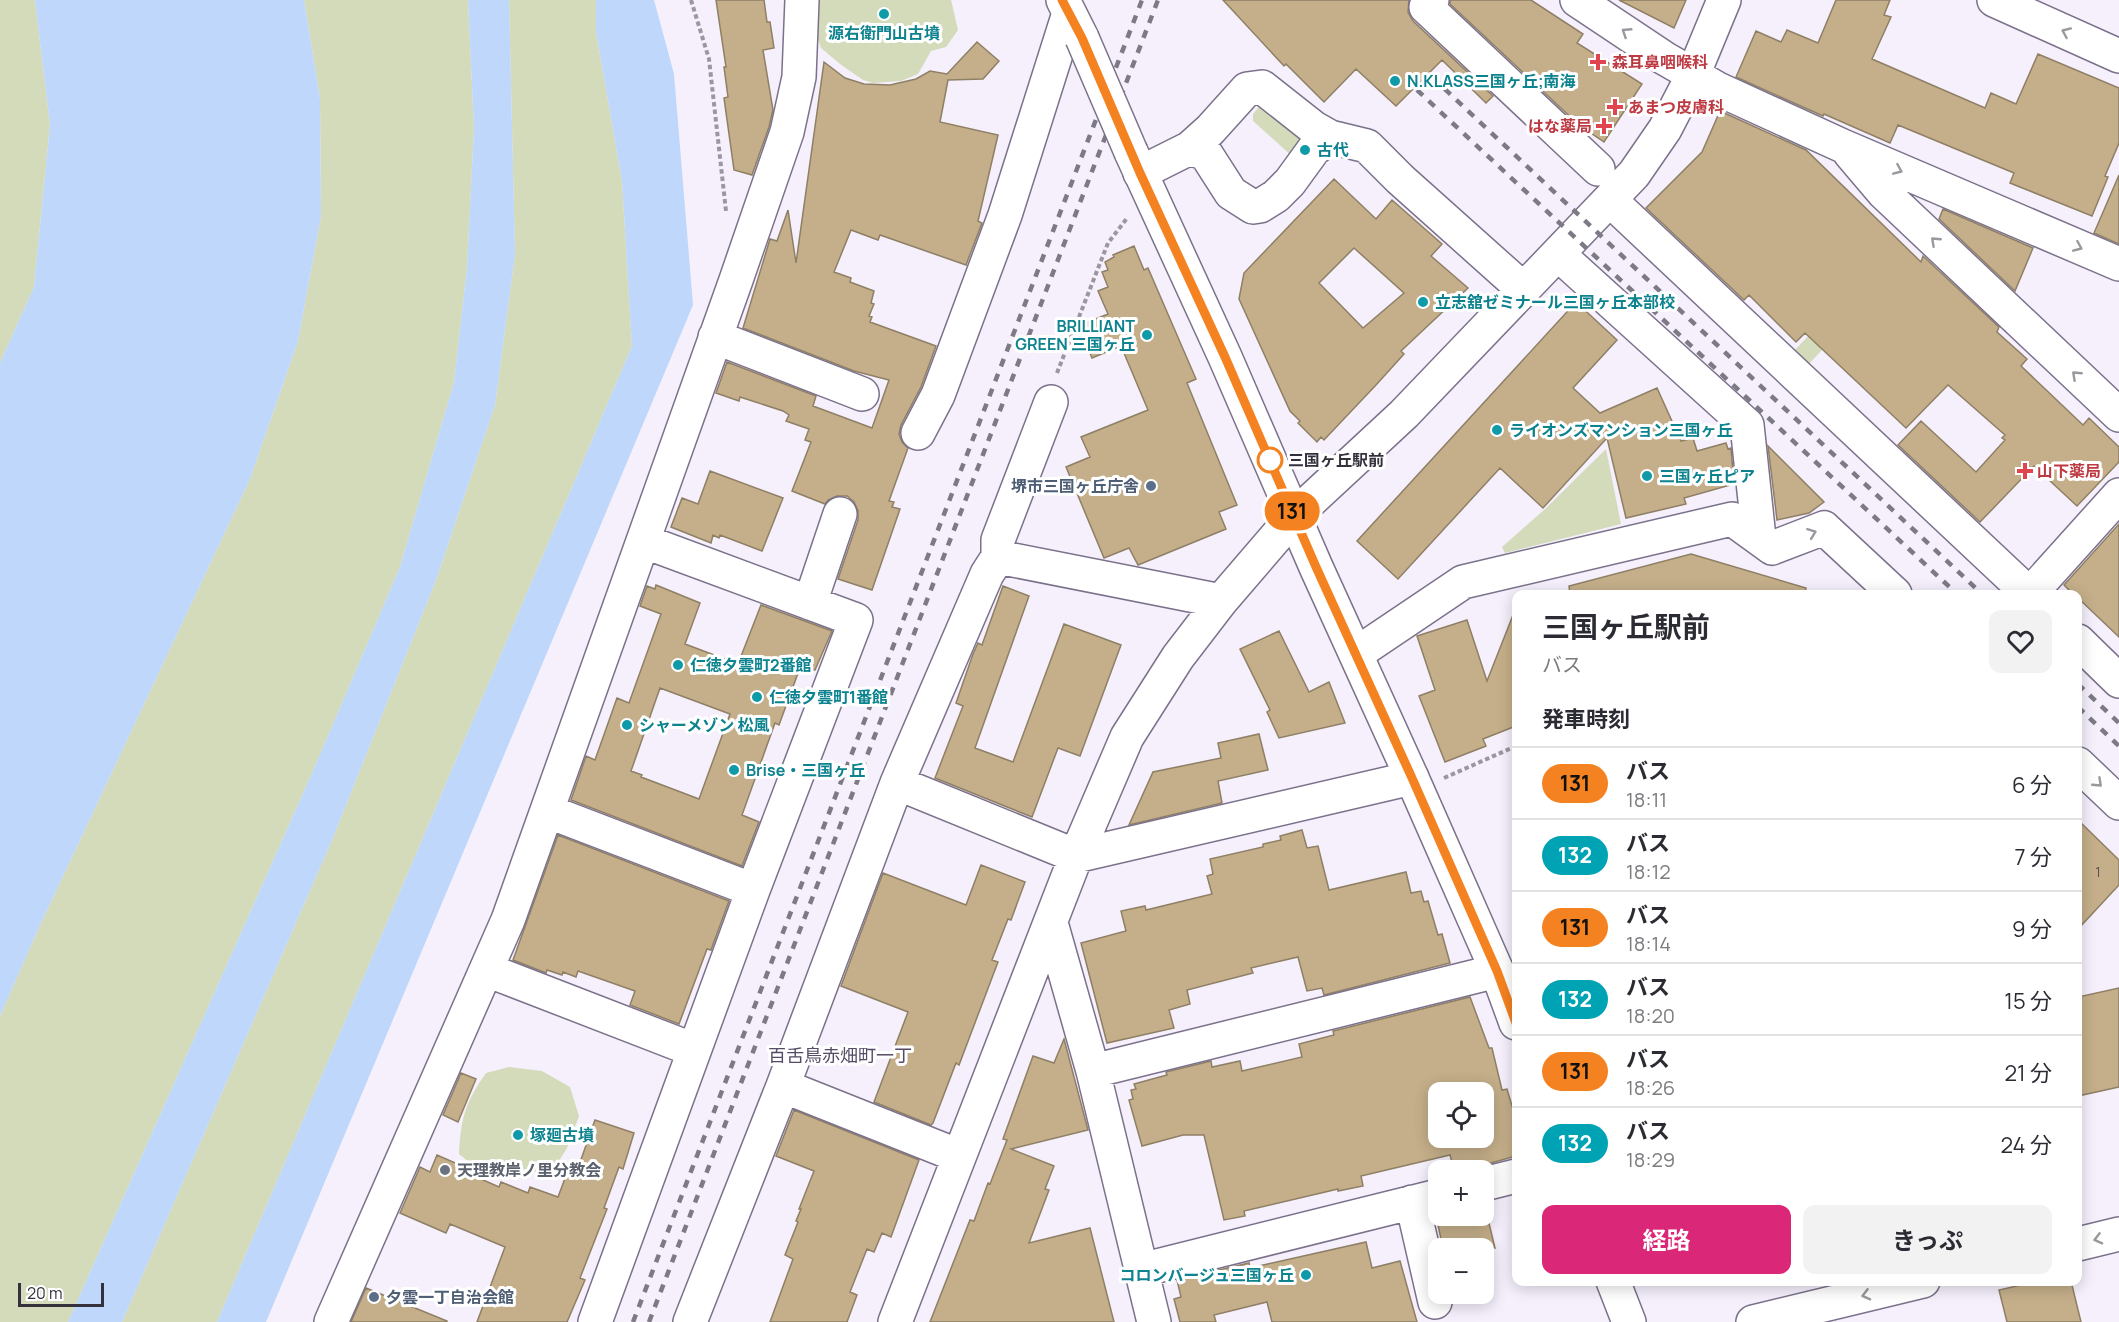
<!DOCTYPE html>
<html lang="ja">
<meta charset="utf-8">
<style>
body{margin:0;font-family:Manrope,"Noto Sans JP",sans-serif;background:#f2f2f3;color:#2b2b33;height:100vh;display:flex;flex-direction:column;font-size:22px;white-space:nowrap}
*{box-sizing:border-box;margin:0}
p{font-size:20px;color:#7c7c81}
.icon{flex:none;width:33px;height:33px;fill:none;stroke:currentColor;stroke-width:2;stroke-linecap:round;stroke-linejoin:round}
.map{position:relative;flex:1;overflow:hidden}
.panel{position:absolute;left:1512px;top:590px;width:570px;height:696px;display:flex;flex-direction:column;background:#fff;border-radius:12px;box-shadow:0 3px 15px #0003}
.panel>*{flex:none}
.badge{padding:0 12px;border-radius:20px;font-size:21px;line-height:39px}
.fabs{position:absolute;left:1428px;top:1082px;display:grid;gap:12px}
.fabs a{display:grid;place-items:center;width:66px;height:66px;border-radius:12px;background:#fff;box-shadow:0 3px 15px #0003;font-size:30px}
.scale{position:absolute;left:18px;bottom:15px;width:86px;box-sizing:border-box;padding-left:6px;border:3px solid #35313c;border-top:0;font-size:16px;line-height:21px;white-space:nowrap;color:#35313c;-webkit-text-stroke:4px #fff;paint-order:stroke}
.map>.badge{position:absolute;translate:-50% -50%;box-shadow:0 0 0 3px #fff}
h2{padding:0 30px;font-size:22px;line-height:54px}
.round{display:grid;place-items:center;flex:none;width:63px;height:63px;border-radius:12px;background:#f2f2f3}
.summary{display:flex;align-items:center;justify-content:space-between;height:102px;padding:0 30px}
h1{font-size:28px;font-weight:700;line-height:45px}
.action{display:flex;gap:12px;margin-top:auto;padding:12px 30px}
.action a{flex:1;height:69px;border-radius:12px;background:#db2777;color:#fff;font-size:24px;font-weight:700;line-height:69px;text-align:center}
.action a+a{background:#f2f2f3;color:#2b2b33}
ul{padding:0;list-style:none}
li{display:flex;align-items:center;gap:18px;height:72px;padding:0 30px;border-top:2px solid #e1e1e2}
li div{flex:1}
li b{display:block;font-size:22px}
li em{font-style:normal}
li .badge{min-width:66px;font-weight:700;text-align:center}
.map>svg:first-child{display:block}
.green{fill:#d3dbba}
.water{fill:#bed7fa}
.building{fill:#c5af8a;stroke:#8e7f65;stroke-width:1.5;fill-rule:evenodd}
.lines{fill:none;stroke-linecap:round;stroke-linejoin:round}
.minor-casing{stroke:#7b718b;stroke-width:36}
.highway-casing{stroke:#7b718b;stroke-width:36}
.path{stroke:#9b96a2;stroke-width:4;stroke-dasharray:4.5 3;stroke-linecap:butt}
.minor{stroke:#fff;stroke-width:33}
.highway{stroke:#fff;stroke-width:33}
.rail{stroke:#7e7a85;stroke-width:4.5;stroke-dasharray:8 8;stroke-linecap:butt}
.highway-bridge-casing{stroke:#7b718b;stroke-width:36;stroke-linecap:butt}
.highway-bridge{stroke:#fff;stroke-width:33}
.oneway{stroke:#9a989e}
.line-casing{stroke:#fff;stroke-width:14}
.line{stroke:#f58220;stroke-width:9}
.culture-dot{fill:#0f9aa8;stroke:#fff;stroke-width:2}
.health-dot{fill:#e0444e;stroke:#fff;stroke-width:2}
.stop-dot{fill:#fff;stroke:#f58220;stroke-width:3}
.service-dot{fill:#5c6f8a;stroke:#fff;stroke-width:2}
.worship-dot{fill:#6b7280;stroke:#fff;stroke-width:2}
.labels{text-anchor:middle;stroke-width:6;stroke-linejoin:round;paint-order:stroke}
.number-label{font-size:14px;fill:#595050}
.culture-label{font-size:16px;font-weight:bold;fill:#0d838f;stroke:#fff;text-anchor:start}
.health-label{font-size:16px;font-weight:bold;fill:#be3a42;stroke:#fff;text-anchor:start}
.stop-label{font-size:16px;font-weight:bold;fill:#35313c;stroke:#fff;text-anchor:start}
.service-label{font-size:16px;font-weight:bold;fill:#4e5e75;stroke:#fff;text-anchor:end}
.worship-label{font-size:16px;font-weight:bold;fill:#5b616d;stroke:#fff;text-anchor:start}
.neighbourhood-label{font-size:18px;fill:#554b64;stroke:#fff}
</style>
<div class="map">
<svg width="2119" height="1322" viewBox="0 0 2119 1322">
<rect width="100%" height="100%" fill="#f5f0fc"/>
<!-- green -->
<path class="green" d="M0 0H35L50 125 34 287 0 363Z
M304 0H468L474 128 467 268 454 382 400 567 313 771 68 1322H0V1016L40 925 250 479 298 341 321 216 320 99Z
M509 0H596V32L622 181 632 346 217 1322H122L332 840 436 580 495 405 515 254Z
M813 0H951L958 30 946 47 931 51 918 74 901 81 873 83 863 80 840 64 821 48 810 16Z
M1262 103 1309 135 1293 157 1253 121V114Z
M1839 304 1853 317 1806 367 1792 353Z
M1606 449 1621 524 1505 553 1502 547 1544 510Z
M509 1067 542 1071 570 1087 579 1116 567 1148 550 1175 493 1162 476 1168 459 1154C461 1118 465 1103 486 1073Z"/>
<!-- water -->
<path class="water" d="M35 0H304L320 99 321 216 298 341 250 479 40 925 0 1016V363L34 287 50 125Z
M468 0H509L515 254 495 405 436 580 332 840 122 1322H68L313 771 400 567 454 382 467 268 474 128Z
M596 0H654L674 74 693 305 266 1322H217L632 346 622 181 596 32Z"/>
<!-- building -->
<path class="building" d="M716 0H764L767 22H770L774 48 763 50 773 110 769 127 752 175 734 170 724 98 728 97 724 67H726Z
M1223 0H1409L1408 12 1413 21 1493 96 1486 103 1442 60 1396 106 1356 69 1324 102 1286 64 1284 66Z
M1450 0H1531L1583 34 1577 43 1642 84 1604 142 1579 125 1450 4Z
M1619 0H1686L1674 28Z
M1836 0H1890L1884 15 1891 17 1872 59 1985 108 1991 93 2016 104 2038 54 2119 88V143L2105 176 2108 177 2092 216 2010 183 2014 173 1898 125 1890 143 1824 114 1823 116 1736 77 1756 31 1781 42 1787 30 1818 43Z
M977 42 999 61 983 79 948 80 940 122 998 135 978 221 982 223 966 265 880 235 878 240 851 230 834 272 851 278 850 282 874 291 871 303 874 304 869 316 872 317 870 322 936 346 921 387 901 425 899 434 902 442 908 448 889 501 894 502 892 507 900 509 872 590 838 579 858 520V511L854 502 847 496H837L828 500 825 504 792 491 811 442 805 440 809 429 786 421 789 415 783 411 740 397 739 401 716 393 727 362 816 396 813 406 872 428 889 380 854 371 743 328 770 239 777 241 788 210 796 263 824 62 845 78 864 84 890 85 916 79 930 71 947 74Z
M1720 111 1806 150 1921 262 1923 256 1999 327 1997 332 2027 359 2021 366 2083 425 2089 418 2119 447V462L2077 506 2034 466 1980 522 1898 445 1921 421 1976 472 2005 440 2002 438 2005 435 1948 385 1906 428 1805 333 1796 342 1749 295 1744 300 1646 208 1702 152Z
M2119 175V244L2094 233Z
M1334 179 1376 219 1392 200 1442 244 1431 256 1468 288 1401 351 1404 354 1376 385 1324 440 1321 437 1317 442 1298 423 1300 421 1290 411 1239 299 1244 273ZM1354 248 1404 293 1363 328 1319 283Z
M1943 209 2033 248 2015 291 1939 219Z
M1134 246 1144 270 1148 268 1196 379 1187 383 1237 505 1219 512 1226 529 1138 565 1129 548 1104 558 1066 467 1090 457 1081 437 1148 410 1121 346 1092 358 1082 334 1084 333 1081 325 1108 314 1098 291 1108 287 1102 272 1108 270 1105 262 1114 257 1113 255Z
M1576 302 1617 340 1573 388 1600 413 1657 388 1681 441 1693 438 1697 451 1726 443 1728 449 1731 448 1734 484 1684 498 1686 504 1626 518 1607 438 1543 508 1500 468 1398 579 1357 541Z
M1768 446 1824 502 1809 513 1777 520Z
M710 471 783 498 762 551 720 535 719 538 713 535 711 543 671 527 682 498 698 504Z
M2119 524V637L2078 598V594H2073L2064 585Z
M1691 554 1806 588 1805 594H1570L1569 586Z
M656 585 700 603 685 644 738 664 761 605 832 631 815 670 801 665 779 725 775 723 742 815 759 822 742 866 571 800 586 756 595 760 617 698 629 703 661 614 640 606 647 586 655 589ZM660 688 730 714 699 799 641 777 642 775 631 771Z
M1003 586 1029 596 975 748 1013 762 1064 624 1121 645 1080 756 1058 748 1032 817 935 778 963 706 956 703 973 654 978 643 982 645Z
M1515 610 1516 726 1483 739 1486 746 1445 762 1419 696 1435 690 1417 636 1467 620 1487 681Z
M1279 631 1309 692 1329 682 1345 723 1279 738 1267 712 1270 710 1240 649Z
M1259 734 1268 770 1218 781 1222 803 1129 825 1153 772 1221 758 1218 743Z
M2078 820 2119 860V885L2078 929Z
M1302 830 1307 848 1318 846 1329 890 1406 872 1411 893 1421 891 1424 902 1428 901 1438 935 1442 934 1450 963 1324 995 1322 988 1307 991 1298 957 1251 968 1253 973 1187 990 1190 1004 1169 1010 1174 1028 1107 1043 1081 943 1126 931 1121 911 1145 906 1146 910 1212 894 1207 876 1213 874 1210 859 1263 847V844L1281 840 1280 836Z
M558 835 729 901 711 950 707 949 679 1024 630 1005 635 991 578 971 576 977 563 972 562 975 547 970 546 973 513 960Z
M981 865 1025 882 1011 920 1008 919 992 960 998 962 959 1065 956 1063 933 1123 931 1125 874 1102 908 1012 841 986 883 873 966 905Z
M2119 988V1087L2078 1096V997Z
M1470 997 1489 1048H1492L1502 1090 1507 1089 1516 1119V1156L1477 1167 1472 1170H1454L1450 1155 1361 1176 1363 1186 1338 1191V1189L1244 1211 1245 1216 1224 1220 1204 1135H1183L1142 1146 1129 1100 1133 1099 1131 1090 1136 1089 1134 1084 1167 1075 1166 1072 1211 1061 1212 1067 1240 1061 1242 1071 1302 1057 1299 1044 1334 1035 1333 1031ZM1438 1092H1484V1116L1488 1137H1438Z
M1064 1039 1088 1130 1011 1149 1054 1166 1045 1189 1049 1190 1029 1243 1090 1228 1114 1322H930L970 1220 974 1221 988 1183 990 1184 1007 1140 1003 1139 1033 1056 1054 1063Z
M461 1073 476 1079 458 1122 443 1115Z
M794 1110 919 1160 891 1237 882 1233 874 1252 867 1249 850 1292 857 1295 847 1322H770L793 1259 785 1255 798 1222 796 1221 801 1209H799L814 1171 776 1156Z
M595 1120 634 1133 623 1169 619 1167 604 1208 607 1209 580 1278 585 1280 567 1322H477L505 1247 450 1224 446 1233 400 1213 420 1167 430 1172 437 1155 460 1165 458 1169 499 1187 501 1182 528 1193 530 1187 558 1197 570 1165 578 1168Z
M1487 1215 1495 1248H1443L1436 1216Z
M1366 1242 1372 1268 1400 1261 1417 1322H1272L1267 1302 1214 1315 1216 1322H1180L1174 1299 1181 1297 1177 1280 1249 1263 1250 1268Z
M2038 1281H2071L2081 1322H2007L1999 1290Z
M366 1288 447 1321V1322H351Z"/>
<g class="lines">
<!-- minor casing -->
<g class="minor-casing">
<path id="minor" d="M1432 0 1426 7 1598 169
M1577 0 1664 58 1718 89 1845 147 2119 264
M1994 0 2119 56
M1262 87 1314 128 1330 137 1314 149 1290 182 1276 196 1260 206 1253 207 1231 193 1206 154 1190 148 1210 130 1247 89Z
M1330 137 1367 146 1400 179 1523 289
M1850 153 1884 193 2119 415
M1140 173 1190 148
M1610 200 2029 594
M1558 254 1747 425 1759 538
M715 337 862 394
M918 433 938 395 1005 215 1069 13
M998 557V540L1051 402
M2030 594 2119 495
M810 603 840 514
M2078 641 2119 681
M1356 654 1463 582 1732 519 1772 548 1824 528 1895 594
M2078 764 2119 803
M897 783 1076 856 1412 778
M547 811 753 890
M1051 923 1093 1071 1154 1322
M487 970 694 1050
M1093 1071 1497 971
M783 1086 959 1156
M1484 1184 1516 1176
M1412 1202 1435 1302
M2078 1244 2119 1234
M1141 1270 1438 1196
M331 1322 508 920 736 280 787 132 799 77 802 0
M595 1322 753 890 856 620 643 541
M690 1322 783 1086 897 783 987 574 998 557 1221 601
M895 1322 1076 856 1127 737 1178 657 1221 601 1294 516 1404 414 1634 174 1665 129 1693 75 1724 0
M1753 1322 1923 1281"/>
</g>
<!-- highway casing -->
<g class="highway-casing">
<path id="highway" d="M1063 0 1082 38
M1131 152 1225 357 1316 567 1412 778 1497 971 1516 1023
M1613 1281 1629 1322"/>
</g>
<!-- path -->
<path class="path" d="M691 0 709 59 726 211
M1057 373 1108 243 1128 217
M1444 778 1516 746"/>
<!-- minor -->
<use href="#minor" class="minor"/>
<!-- highway -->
<use href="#highway" class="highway"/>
<!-- rail -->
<path class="rail" d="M1433 78 1982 594
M1417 90 1957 594
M2078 684 2119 723
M2078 707 2119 746
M633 1322 1142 0
M649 1322 1158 0"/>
<!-- highway-bridge casing -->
<g class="highway-bridge-casing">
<path id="highway-bridge" d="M1082 38 1131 152"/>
</g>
<!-- highway-bridge -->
<use href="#highway-bridge" class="highway-bridge"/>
</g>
<!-- one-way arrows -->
<defs><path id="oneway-chevron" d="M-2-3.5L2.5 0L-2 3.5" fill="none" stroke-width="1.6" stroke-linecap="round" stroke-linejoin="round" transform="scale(1.5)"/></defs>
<g class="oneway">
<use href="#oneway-chevron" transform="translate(1626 32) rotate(-147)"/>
<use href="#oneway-chevron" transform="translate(2066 32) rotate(-156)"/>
<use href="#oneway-chevron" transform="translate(1898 170) rotate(23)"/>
<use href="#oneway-chevron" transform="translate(1935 241) rotate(-137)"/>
<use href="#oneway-chevron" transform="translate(2078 247) rotate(23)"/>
<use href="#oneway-chevron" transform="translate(2076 375) rotate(-137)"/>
<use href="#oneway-chevron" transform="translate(1812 533) rotate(-21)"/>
<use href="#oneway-chevron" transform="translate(2098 783) rotate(43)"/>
<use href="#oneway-chevron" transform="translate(2098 1239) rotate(166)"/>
<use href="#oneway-chevron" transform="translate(1866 1295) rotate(166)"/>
</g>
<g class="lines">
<!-- line casing -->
<g class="line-casing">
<path id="line" d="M1062 0 1082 38 1140 173 1225 357 1316 567 1412 778 1497 971 1516 1023"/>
</g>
<!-- line -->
<use href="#line" class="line"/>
</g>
<!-- markers -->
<g class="culture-dot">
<circle cx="884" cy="14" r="6"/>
<circle cx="1395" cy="81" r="6"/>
<circle cx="1305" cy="150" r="6"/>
<circle cx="1423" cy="302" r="6"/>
<circle cx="1147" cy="335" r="6"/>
<circle cx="1497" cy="430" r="6"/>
<circle cx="1647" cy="476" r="6"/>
<circle cx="678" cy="665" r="6"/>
<circle cx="757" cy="697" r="6"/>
<circle cx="627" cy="725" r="6"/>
<circle cx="734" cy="770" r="6"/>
<circle cx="518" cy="1135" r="6"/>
<circle cx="1306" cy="1275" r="6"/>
</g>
<g class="health-dot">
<path d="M1595 53h6v6h6v6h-6v6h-6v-6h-6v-6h6z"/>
<path d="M1612 98h6v6h6v6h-6v6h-6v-6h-6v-6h6z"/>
<path d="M1601 117h6v6h6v6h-6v6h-6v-6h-6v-6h6z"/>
<path d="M2022 462h6v6h6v6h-6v6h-6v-6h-6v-6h6z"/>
</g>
<circle class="stop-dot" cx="1270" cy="460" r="12"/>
<g class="service-dot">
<circle cx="1151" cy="486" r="6"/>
<circle cx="374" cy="1297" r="6"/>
</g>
<circle class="worship-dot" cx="445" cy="1170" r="6"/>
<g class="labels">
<!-- number labels -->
<g class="number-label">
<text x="2098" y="877">1</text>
</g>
<!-- culture labels -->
<g class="culture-label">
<text x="884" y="39" text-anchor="middle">源右衛門山古墳</text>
<text x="1407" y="87">N.KLASS三国ヶ丘;南海</text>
<text x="1317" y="156">古代</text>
<text x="1435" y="308">立志舘ゼミナール三国ヶ丘本部校</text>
<text x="1135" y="332" text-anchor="end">BRILLIANT<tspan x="1135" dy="18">GREEN 三国ヶ丘</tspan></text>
<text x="1509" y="436">ライオンズマンション三国ヶ丘</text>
<text x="1659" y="482">三国ヶ丘ピア</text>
<text x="690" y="671">仁徳夕雲町2番館</text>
<text x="769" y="703">仁徳夕雲町1番館</text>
<text x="639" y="731">シャーメゾン 松風</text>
<text x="746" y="776">Brise・三国ヶ丘</text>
<text x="530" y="1141">塚廻古墳</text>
<text x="1294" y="1281" text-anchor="end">コロンバージュ三国ヶ丘</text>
</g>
<!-- health labels -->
<g class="health-label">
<text x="1612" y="68">森耳鼻咽喉科</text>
<text x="1628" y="113">あまつ皮膚科</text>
<text x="1592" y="132" text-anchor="end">はな薬局</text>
<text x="2037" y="477">山下薬局</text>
</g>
<!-- stop labels -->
<g class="stop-label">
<text x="1288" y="466">三国ヶ丘駅前</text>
</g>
<!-- service labels -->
<g class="service-label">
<text x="1139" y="492">堺市三国ヶ丘庁舎</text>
<text x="386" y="1303" text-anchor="start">夕雲一丁自治会館</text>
</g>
<!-- worship labels -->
<g class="worship-label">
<text x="457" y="1176">天理教岸ノ里分教会</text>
</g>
<!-- neighbourhood labels -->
<g class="neighbourhood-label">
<text x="840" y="1062">百舌鳥赤畑町一丁</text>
</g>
</g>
</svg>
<div class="fabs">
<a><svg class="icon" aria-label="locate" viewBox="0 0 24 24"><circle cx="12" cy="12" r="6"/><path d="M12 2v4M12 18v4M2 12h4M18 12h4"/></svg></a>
<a>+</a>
<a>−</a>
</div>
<div class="scale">20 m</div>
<b class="badge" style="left:1292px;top:511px;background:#f58220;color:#111">131</b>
<section class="panel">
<div class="summary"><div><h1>三国ヶ丘駅前</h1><p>バス</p></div><a class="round"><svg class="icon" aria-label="heart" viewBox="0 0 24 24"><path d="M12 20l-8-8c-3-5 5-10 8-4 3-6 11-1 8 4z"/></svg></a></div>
<h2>発車時刻</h2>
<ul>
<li><span class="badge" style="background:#f58220;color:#111">131</span><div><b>バス</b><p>18:11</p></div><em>6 分</em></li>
<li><span class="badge" style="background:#00a3b4;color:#fff">132</span><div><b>バス</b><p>18:12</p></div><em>7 分</em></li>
<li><span class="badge" style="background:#f58220;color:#111">131</span><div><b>バス</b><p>18:14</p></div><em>9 分</em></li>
<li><span class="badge" style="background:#00a3b4;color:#fff">132</span><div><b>バス</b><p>18:20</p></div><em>15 分</em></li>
<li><span class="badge" style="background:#f58220;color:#111">131</span><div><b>バス</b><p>18:26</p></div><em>21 分</em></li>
<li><span class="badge" style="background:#00a3b4;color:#fff">132</span><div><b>バス</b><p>18:29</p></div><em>24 分</em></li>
</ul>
<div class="action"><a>経路</a><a>きっぷ</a></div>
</section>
</div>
